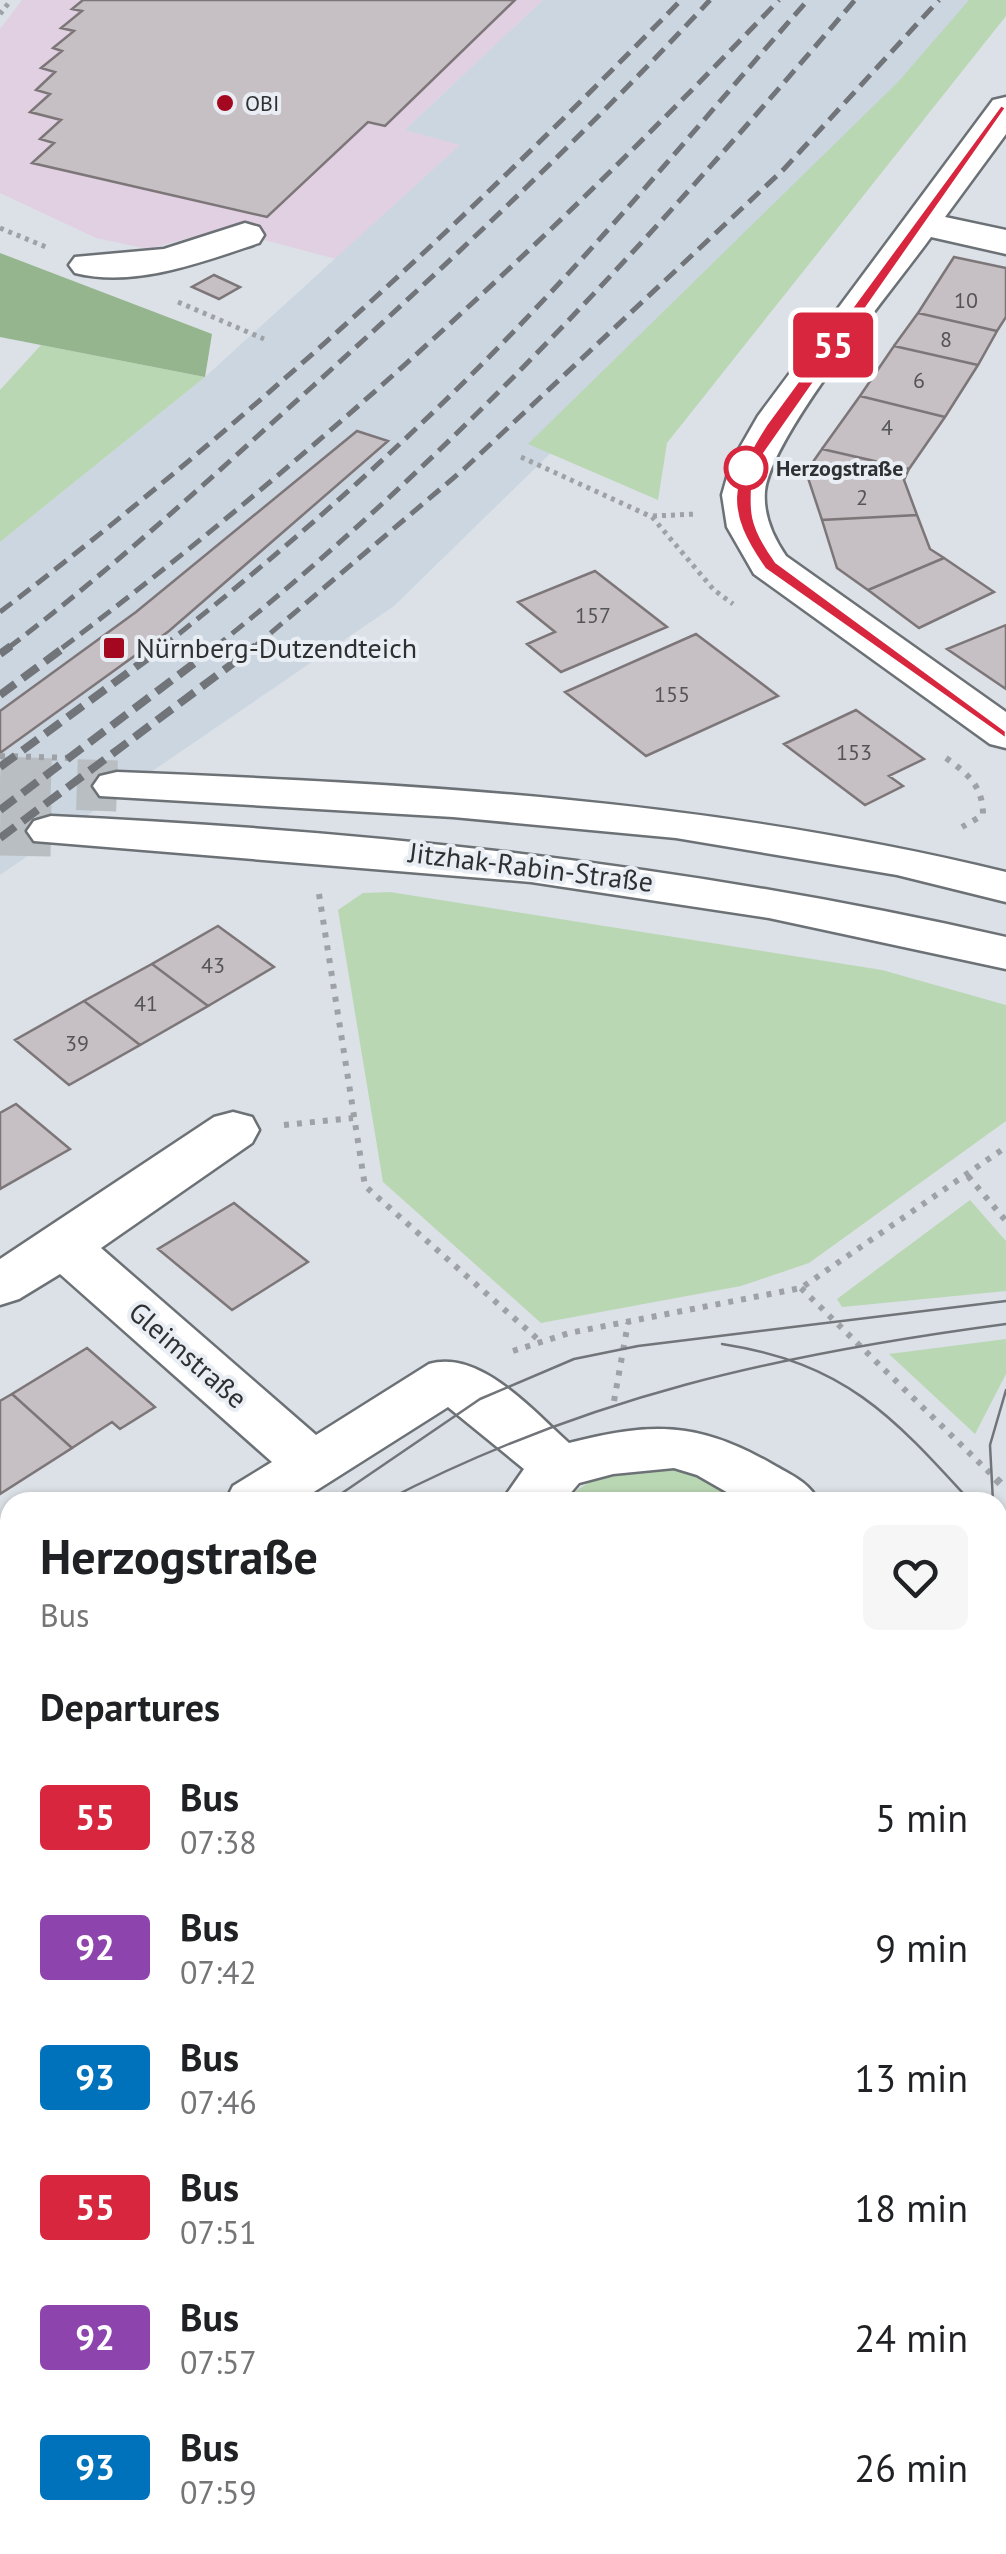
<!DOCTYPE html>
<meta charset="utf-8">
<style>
body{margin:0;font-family:"PT Sans",sans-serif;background:#f6f6f6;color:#202124;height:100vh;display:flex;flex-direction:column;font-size:38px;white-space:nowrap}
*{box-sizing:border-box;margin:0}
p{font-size:32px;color:#757577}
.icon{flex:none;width:55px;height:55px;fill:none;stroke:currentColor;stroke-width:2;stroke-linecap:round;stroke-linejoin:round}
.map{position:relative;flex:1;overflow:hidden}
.sheet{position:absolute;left:0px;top:1492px;width:1008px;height:1062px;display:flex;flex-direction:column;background:#fff;border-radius:30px 30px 0 0;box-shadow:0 2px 8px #0004}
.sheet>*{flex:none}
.badge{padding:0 20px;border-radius:8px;font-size:35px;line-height:65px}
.map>.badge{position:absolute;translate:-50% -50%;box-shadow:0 0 0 5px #fff}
h2{padding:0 40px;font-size:38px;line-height:90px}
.round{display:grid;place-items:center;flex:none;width:105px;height:105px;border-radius:15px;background:#f6f6f6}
.overview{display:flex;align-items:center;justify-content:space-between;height:170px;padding:0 40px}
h1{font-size:48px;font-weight:700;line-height:75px}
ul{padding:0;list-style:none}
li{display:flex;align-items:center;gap:30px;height:130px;padding:0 40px}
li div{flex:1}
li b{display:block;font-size:38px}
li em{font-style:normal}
li .badge{min-width:110px;font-weight:700;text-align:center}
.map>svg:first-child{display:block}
.commercial{fill:#e0d0e2}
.built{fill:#cbd6e1}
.green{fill:#bad7b4}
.forest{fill:#94b58d}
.building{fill:#c6bfc3;stroke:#7d7679;stroke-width:2.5}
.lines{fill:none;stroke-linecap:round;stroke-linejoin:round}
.major-tunnel{stroke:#b8bec2;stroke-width:51;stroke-dasharray:51 26;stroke-linecap:butt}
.minor-casing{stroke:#6c7176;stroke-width:5}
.major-casing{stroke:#6c7176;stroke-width:5}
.path-far2{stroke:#9ea2a6;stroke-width:5;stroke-dasharray:4 5;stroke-linecap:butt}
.path-far1{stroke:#9ea2a6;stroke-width:6;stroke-dasharray:5 8;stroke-linecap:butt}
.path{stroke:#9ea2a6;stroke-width:8;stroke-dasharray:6 9;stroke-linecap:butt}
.minor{fill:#fff;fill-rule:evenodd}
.major{fill:#fff;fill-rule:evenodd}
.tram{stroke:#717478;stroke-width:2.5}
.rail-far1{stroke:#717478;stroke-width:5;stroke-dasharray:15 8;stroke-linecap:butt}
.rail{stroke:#717478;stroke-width:8;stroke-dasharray:19 9;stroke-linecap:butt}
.line{fill:#d7263d;stroke:#fff;stroke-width:2.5}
.poi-dot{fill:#a40820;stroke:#e8eef4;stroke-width:4}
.stop-dot{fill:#fff;stroke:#d7263d;stroke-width:5}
.labels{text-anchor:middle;stroke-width:8;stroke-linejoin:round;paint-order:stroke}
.far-poi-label{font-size:22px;fill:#2e3032;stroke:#e8eef4;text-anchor:start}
.number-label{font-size:22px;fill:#545456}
.far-stop-label{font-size:22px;font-weight:bold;fill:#2e3032;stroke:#e8eef4;text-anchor:start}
.poi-label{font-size:28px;fill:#2e3032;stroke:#e8eef4;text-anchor:start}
.street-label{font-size:28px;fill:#2e3032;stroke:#e8eef4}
</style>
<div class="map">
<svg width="1006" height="2554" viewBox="0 0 1006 2554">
<rect width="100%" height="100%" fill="#dbe1e6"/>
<!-- commercial -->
<path class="commercial" d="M22 0H543L406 129 461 144 336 259 223 229 148 249 96 238 0 193V29Z"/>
<!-- built -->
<path class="built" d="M543 0H996L910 102 394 606 0 875V542L205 377 460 145 405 130Z
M10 1944V2545H663L672 2554H0V1951Z"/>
<!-- green -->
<path class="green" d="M969 0H1006V16L667 443 658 500 528 444 898 82Z
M41 345 205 377 0 542V390Z
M390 892 882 970 1006 1005V1121L809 1263 741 1286 541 1323 383 1182 338 910 363 893Z
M970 1200 1006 1241V1291L842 1307 837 1299Z
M1006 1339V1374L975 1434 889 1354Z
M667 1464 718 1477 760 1502H564C590 1473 630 1469 667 1464Z"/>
<!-- forest -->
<path class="forest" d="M0 253 212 334 205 377 0 337Z"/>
<!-- building -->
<path class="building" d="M83 0H515L385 126 368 122 267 217 32 163 54 143 40 139 61 120 30 112 50 94 36 90 55 72 41 68 62 51 53 48 74 31 61 28 82 11 72 9Z
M954 257 1006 268V317L997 331 918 313Z
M214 275 240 287 219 299 192 287Z
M918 313 997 331 978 365 894 346Z
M894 346 978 365 945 417 860 396Z
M860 396 945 417 909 469 822 449Z
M357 431 388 441 169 631 0 753V711L136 612Z
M822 449 909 469 904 480 917 515 822 520 806 472Z
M917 515 930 549 944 558 868 590 837 568 822 520Z
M944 558 994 592 919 628 868 590Z
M595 571 667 627 561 672 527 644 555 632 518 602Z
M1006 625V689L947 649Z
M696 634 778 696 646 756 565 692Z
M856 710 924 759 889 776 903 786 865 805 784 744Z
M218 926 274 967 208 1006 152 964Z
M152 964 208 1006 140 1045 84 1001Z
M84 1001 140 1045 69 1085 15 1040Z
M16 1104 70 1149 0 1189V1113Z
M234 1203 308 1262 232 1310 158 1249Z
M87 1348 155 1407 120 1429 112 1422 72 1448 12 1394Z
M12 1394 72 1448 0 1494V1401Z
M1006 2104V2271L998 2274V2107Z
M10 2507V2545H137L142 2554H0V2513Z
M344 2545H591L597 2554H350Z"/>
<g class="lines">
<!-- major-tunnel -->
<path class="major-tunnel" d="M0 782 117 786
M0 830 51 831"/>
<!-- minor casing -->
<g class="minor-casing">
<path id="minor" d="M1006 97V134L945 217 1006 230V254L931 237C892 291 772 434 765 491 763 515 773 537 786 556L1006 712V748L990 744 754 574 727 527 722 495 731 463 758 416 993 100Z
M245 223 259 227 264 235 259 243C202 262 135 288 75 273L69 265 75 257 164 249Z
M233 1112 252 1117 259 1130 252 1143 101 1248 316 1435 429 1364C480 1349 533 1411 569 1443 650 1422 698 1421 772 1464 791 1475 809 1482 819 1502H744L697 1475 674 1468 613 1474 579 1483 563 1502H501L524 1469 448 1407 298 1502H225L233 1486 272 1462 60 1274 19 1299 0 1305V1259L214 1117Z
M10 1647V1699L0 1702V1650Z"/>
</g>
<!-- major casing -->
<g class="major-casing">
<path id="major" d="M117 772C419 784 711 800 1006 872V902L897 875 676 838 453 817 100 796 93 786 100 776Z
M51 816C374 831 691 865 1006 937V969L769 918 531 882 34 841 27 831 34 821Z"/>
</g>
<!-- path-far2 -->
<path class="path-far2" d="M0 14 11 0
M0 228 46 247
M178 302 264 339
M521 457 652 517 714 590 733 604
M653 516 696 514"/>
<!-- path-far1 -->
<path class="path-far1" d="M0 756 74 758
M946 758C968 774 983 786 983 815L962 827
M319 894 365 1186 541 1342
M284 1125 353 1118
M968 1176 1006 1221
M801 1288 998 1481
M513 1351 569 1333 801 1288 1006 1147
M614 1401 628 1323"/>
<!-- path -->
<path class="path" d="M996 1479 1006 1489
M0 1928 10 1924
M998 2043 1006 2040
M738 2545 747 2554"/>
<!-- minor -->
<use href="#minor" class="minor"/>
<!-- major -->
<use href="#major" class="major"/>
<!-- tram -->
<path class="tram" d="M722 1344C844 1363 891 1414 971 1502
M329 1502 480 1399 574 1359 638 1346 1006 1301
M383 1502C587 1396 780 1354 1006 1324
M993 1502 990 1445 1006 1390
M998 1516 1006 1535
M0 1724 10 1717
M0 1752 10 1745
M998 1925 1006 1919"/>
<!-- rail-far1 -->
<path class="rail-far1" d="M0 612C244 426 467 220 681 0
M8 648C115 567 213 476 313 386 450 262 584 136 710 0
M62 648C320 453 556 234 779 0
M161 648C294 543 421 431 537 307 631 208 718 102 808 0
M214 648C452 459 658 231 855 0
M253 648 464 469 784 169 939 0"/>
<!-- rail -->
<path class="rail" d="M0 654 11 646
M0 695 66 646
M0 767 164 646
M0 810 217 646
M0 838 256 646"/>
</g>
<!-- line -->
<path class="line" d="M1001 105 1006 108 754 468C749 511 750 526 776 562L1006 731V739L765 569C723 510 729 483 766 425Z"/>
<!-- markers -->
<g class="poi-dot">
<circle cx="225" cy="103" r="10"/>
<rect x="102" y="636" width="24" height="24" rx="5"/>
</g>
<circle class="stop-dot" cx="746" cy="468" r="20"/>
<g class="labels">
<!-- far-poi labels -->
<g class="far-poi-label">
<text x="245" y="111">OBI</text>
</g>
<!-- number labels -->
<g class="number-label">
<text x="966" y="308">10</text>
<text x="946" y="347">8</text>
<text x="919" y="388">6</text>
<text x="887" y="435">4</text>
<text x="862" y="505">2</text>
<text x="593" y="623">157</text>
<text x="672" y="702">155</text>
<text x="854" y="760">153</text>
<text x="213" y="973">43</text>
<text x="146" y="1011">41</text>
<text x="77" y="1051">39</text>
</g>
<!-- far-stop labels -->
<g class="far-stop-label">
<text x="776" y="476">Herzogstraße</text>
</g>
<!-- poi labels -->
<g class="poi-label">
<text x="136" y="658">Nürnberg-Dutzendteich</text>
</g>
<!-- street labels -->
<g class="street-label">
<text transform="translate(531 867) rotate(7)" y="10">Jitzhak-Rabin-Straße</text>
<text transform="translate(188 1355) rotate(41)" y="10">Gleimstraße</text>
</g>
</g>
</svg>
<b class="badge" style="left:833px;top:345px;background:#d7263d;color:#fff">55</b>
<section class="sheet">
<div class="overview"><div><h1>Herzogstraße</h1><p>Bus</p></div><a class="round"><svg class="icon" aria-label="heart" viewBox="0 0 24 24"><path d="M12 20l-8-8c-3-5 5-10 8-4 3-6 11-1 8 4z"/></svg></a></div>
<h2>Departures</h2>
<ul>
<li><span class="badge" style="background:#d7263d;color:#fff">55</span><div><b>Bus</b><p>07:38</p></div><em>5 min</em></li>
<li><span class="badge" style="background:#8e44ad;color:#fff">92</span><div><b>Bus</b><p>07:42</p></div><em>9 min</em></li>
<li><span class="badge" style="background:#0072bc;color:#fff">93</span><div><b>Bus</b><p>07:46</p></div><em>13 min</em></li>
<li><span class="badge" style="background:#d7263d;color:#fff">55</span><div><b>Bus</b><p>07:51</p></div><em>18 min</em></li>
<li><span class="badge" style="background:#8e44ad;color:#fff">92</span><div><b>Bus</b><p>07:57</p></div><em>24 min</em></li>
<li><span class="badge" style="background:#0072bc;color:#fff">93</span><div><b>Bus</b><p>07:59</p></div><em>26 min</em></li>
</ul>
</section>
</div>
